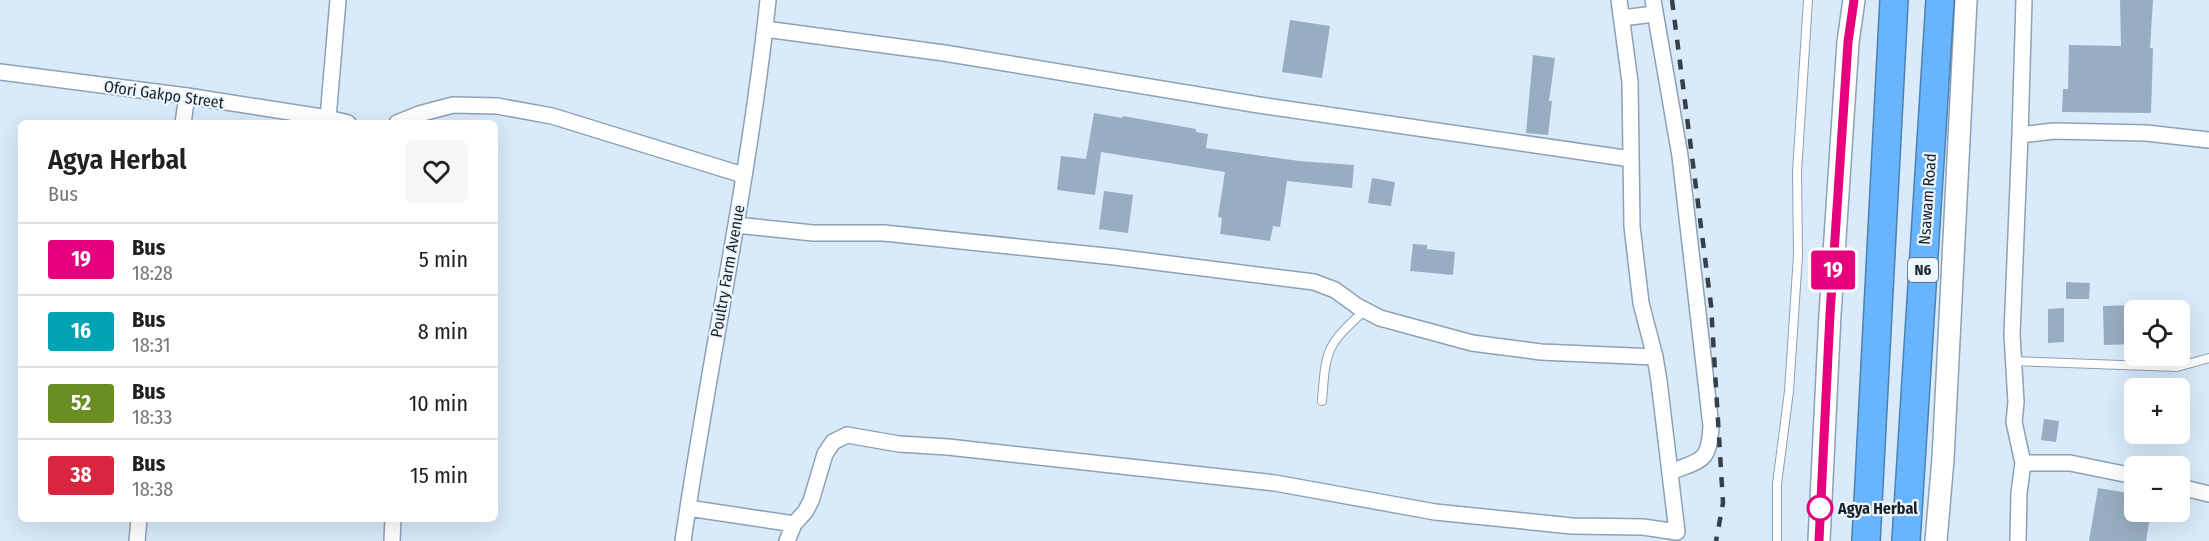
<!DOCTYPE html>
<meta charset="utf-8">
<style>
body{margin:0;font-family:"Fira Sans Condensed",sans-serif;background:#f6f6f6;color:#202124;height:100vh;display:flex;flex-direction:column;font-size:22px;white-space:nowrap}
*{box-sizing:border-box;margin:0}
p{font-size:20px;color:#757577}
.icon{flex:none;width:33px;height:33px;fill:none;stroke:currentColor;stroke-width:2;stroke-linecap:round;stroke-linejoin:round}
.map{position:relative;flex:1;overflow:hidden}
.details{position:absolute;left:18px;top:120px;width:480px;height:402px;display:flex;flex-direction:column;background:#fff;border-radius:9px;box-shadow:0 6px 24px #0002}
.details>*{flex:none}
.badge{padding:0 12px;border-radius:4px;font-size:21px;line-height:39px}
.buttons{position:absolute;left:2124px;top:300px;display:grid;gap:12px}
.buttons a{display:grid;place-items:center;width:66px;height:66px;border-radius:9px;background:#fff;box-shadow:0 6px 24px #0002;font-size:30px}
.map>.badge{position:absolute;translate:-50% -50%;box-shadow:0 0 0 3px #fff}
.round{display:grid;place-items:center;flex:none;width:63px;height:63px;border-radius:9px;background:#f6f6f6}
.headline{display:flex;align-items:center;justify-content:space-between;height:102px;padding:0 30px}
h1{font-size:28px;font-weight:600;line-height:45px}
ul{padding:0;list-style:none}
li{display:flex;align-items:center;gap:18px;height:72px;padding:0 30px;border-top:2px solid #e0e0e0}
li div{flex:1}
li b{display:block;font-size:22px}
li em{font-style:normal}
li .badge{min-width:66px;font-weight:700;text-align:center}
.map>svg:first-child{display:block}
.building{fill:#99adc2}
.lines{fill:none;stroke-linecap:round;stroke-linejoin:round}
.lane-casing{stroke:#8da1b5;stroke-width:10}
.street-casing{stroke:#8da1b5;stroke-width:18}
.secondary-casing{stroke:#8da1b5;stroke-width:24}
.highway-casing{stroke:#4c81b3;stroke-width:30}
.lane{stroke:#fff;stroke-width:8}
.street{stroke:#fff;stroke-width:15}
.secondary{stroke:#fff;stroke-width:21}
.highway{stroke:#68b5fe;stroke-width:27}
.rail{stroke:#374049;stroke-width:4.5;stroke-dasharray:10 10;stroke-linecap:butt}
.line-casing{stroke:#fff;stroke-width:14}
.line{stroke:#e6007e;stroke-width:9}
.stop-dot{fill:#fff;stroke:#e6007e;stroke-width:3}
.labels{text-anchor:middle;stroke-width:4.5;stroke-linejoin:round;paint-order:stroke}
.shield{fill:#edf6ff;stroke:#596068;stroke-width:1.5}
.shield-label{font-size:15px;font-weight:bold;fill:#192028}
.street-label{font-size:16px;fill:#192028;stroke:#edf6ff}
.stop-label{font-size:16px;font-weight:bold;fill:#192028;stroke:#edf6ff;text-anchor:start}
</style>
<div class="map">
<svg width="2209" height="541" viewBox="0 0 2209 541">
<rect width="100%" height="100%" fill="#d9eafb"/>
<!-- building -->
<path class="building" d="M2120 0H2153L2150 48H2153L2151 113 2062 112 2063 89H2068L2069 45 2121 46Z
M1290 20 1330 26 1322 78 1282 72Z
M1533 55 1555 58 1549 101H1552L1548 135 1526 133Z
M1094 113 1122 118 1123 116 1196 129V132L1208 134 1206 148 1299 161 1354 165 1352 188 1287 181 1280 227 1273 226 1270 241 1220 234 1222 218 1218 217 1225 172 1101 152 1095 195 1057 190 1061 156 1086 159Z
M1372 178 1395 182 1391 206 1368 203Z
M1104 191 1133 195 1128 233 1099 229Z
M1413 244 1427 245V249L1455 252 1453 275 1410 271Z
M2066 282 2090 283 2089 299H2066Z
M2134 305V344L2104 345 2103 306Z
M2064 308V342L2048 343V309Z
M2044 419 2059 421 2056 442 2041 440Z
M2098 488 2134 494V512H2151L2146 541H2089Z"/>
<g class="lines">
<!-- lane casing -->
<g class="lane-casing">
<path id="lane" d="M2012 361 2177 367 2209 358
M1322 401C1326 348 1326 346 1365 310
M1777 541V484L1789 391 1798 255 1797 172 1808 0"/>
</g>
<!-- street casing -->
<g class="street-casing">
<path id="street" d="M338 0 328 118 348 123
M1653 0 1680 156 1711 426C1709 463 1702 459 1671 472
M1622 18 1654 14
M765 29 944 53 1259 105 1631 159
M0 72 187 96 328 118
M183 123 187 96
M397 123 419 114 453 105 497 106 552 116 743 175
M2020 135 2024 0
M736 225 813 233H884L1115 257 1314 282 1335 290 1357 306 1380 318 1472 343 1541 352 1655 357
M2023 463 2014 422 2016 402 2012 335 2020 135 2054 131 2146 133 2209 140
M2180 487 2209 494
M688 508 794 524 787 541
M794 524 805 512 811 501 825 454 833 442 847 435 899 444 948 447 1275 483 1435 512 1572 526 1643 527 1677 532 1659 381 1655 357 1641 303 1632 226 1630 82 1619 0
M137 541 139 519
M392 541 393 519
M683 541C709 360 749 182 768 0
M2018 541 2019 493 2023 463H2070L2134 476"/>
</g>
<!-- secondary casing -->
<g class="secondary-casing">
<path id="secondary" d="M1819 541 1830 314 1848 42 1854 0
M1936 541 1943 459 1966 0"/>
</g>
<!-- highway casing -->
<g class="highway-casing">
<path id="highway" d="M1866 541 1894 0
M1906 541 1940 0"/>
</g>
<!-- lane -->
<use href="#lane" class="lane"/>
<!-- street -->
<use href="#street" class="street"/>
<!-- secondary -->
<use href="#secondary" class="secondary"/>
<!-- highway -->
<use href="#highway" class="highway"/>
<!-- rail -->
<path class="rail" d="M1672 0 1711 305 1723 503 1716 541"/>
</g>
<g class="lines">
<!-- line casing -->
<g class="line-casing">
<path id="line" d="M1819 541 1830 314 1848 42 1854 0"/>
</g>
<!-- line -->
<use href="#line" class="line"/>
</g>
<!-- markers -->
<circle class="stop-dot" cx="1820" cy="508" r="12"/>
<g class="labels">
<!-- shield labels -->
<rect class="shield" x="1908" y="258" width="30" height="24" rx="4.5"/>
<g class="shield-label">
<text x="1923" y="275">N6</text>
</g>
<!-- street labels -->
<g class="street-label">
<text transform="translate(164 94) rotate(8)" y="6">Ofori Gakpo Street</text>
<text transform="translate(1927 199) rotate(-86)" y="6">Nsawam Road</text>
<text transform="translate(727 271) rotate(-80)" y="6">Poultry Farm Avenue</text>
</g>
<!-- stop labels -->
<g class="stop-label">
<text x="1838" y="514">Agya Herbal</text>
</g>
</g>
</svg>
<div class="buttons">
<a><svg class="icon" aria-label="locate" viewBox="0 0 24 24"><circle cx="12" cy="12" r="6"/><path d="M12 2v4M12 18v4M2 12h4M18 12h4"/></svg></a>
<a>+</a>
<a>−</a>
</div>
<b class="badge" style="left:1833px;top:270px;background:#e6007e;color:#fff">19</b>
<section class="details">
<div class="headline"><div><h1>Agya Herbal</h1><p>Bus</p></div><a class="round"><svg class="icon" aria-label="heart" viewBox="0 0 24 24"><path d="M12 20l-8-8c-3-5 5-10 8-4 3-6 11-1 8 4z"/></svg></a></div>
<ul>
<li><span class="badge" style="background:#e6007e;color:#fff">19</span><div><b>Bus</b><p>18:28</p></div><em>5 min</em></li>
<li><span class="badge" style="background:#00a3b4;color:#fff">16</span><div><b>Bus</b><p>18:31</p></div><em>8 min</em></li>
<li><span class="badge" style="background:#6b8e23;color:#fff">52</span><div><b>Bus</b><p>18:33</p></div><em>10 min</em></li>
<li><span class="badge" style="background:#d7263d;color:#fff">38</span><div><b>Bus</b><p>18:38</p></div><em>15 min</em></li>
</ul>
</section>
</div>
